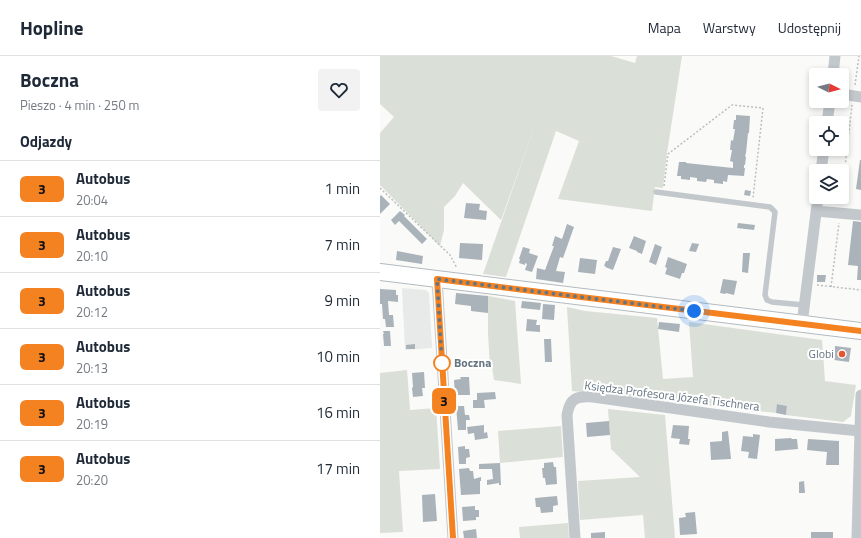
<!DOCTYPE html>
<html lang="pl">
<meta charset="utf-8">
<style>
body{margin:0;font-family:"Titillium Web",sans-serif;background:#f2f2f3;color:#1f2937;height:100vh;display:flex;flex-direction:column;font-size:15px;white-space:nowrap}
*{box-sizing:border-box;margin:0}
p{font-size:13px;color:#747a83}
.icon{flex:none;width:22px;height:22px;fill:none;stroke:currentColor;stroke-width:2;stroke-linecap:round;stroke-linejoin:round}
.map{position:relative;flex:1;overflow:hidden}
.details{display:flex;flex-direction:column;background:#fff;width:380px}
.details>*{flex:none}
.badge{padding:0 8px;border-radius:6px;font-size:14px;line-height:26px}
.needle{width:26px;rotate:96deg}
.buttons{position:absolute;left:429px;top:12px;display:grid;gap:8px}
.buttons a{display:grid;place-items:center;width:40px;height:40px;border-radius:4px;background:#fff;box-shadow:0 2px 6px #0003;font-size:20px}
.you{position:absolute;width:20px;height:20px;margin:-10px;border:3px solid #fff;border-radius:50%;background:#1a73e8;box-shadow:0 0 0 6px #1a73e833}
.map>.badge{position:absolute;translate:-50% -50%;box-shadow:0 0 0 2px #fff}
h2{padding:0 20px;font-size:15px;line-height:36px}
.round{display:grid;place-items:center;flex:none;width:42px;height:42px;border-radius:4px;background:#f2f2f3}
.headline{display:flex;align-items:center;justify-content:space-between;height:68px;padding:0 20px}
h1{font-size:19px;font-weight:700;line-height:30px}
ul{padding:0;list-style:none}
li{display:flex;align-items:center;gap:12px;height:56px;padding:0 20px;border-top:1px solid #e0e1e3}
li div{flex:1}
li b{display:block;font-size:15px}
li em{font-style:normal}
li .badge{min-width:44px;font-weight:700;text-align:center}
header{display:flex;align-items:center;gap:24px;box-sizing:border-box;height:56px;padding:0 20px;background:#fff;border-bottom:1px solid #e0e1e3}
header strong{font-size:19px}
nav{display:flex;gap:22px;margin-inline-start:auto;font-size:14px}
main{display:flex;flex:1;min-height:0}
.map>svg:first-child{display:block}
.built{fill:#e8e9e9}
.green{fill:#dadfd7}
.building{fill:#aab3b9}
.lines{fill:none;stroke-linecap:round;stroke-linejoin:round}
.secondary-casing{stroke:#b3babf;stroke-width:18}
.path{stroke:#bbbfc2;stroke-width:1.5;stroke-dasharray:2 2;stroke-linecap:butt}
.lane{stroke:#c3c8cc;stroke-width:5.5}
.street{stroke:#c3c8cc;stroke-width:11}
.secondary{stroke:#fff;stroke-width:16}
.line-casing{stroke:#fff;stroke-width:9}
.line{stroke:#f58220;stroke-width:6}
.walk{stroke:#657683;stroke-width:4;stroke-dasharray:0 7.2}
.poi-dot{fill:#e4572e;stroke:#fff;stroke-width:1.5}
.stop-dot{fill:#fff;stroke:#f58220;stroke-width:2}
.labels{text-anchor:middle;stroke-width:4;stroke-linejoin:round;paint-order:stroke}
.poi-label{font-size:12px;fill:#657683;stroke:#fff;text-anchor:end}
.stop-label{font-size:12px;font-weight:bold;fill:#657683;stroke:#fff;text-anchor:start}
.street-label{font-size:12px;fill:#657683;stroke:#fff}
</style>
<header>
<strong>Hopline</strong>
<nav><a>Mapa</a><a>Warstwy</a><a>Udostępnij</a></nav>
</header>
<main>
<section class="details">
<div class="headline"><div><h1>Boczna</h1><p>Pieszo · 4 min · 250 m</p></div><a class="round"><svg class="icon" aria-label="heart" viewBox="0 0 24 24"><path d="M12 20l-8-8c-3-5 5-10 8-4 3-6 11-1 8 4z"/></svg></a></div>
<h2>Odjazdy</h2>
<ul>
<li><span class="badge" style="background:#f58220;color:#111">3</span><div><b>Autobus</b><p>20:04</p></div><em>1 min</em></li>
<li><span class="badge" style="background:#f58220;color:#111">3</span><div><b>Autobus</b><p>20:10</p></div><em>7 min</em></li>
<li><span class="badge" style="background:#f58220;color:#111">3</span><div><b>Autobus</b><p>20:12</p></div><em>9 min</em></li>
<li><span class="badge" style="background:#f58220;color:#111">3</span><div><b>Autobus</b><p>20:13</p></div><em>10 min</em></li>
<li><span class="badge" style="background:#f58220;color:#111">3</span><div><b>Autobus</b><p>20:19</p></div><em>16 min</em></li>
<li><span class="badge" style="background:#f58220;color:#111">3</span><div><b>Autobus</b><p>20:20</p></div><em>17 min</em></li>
</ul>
</section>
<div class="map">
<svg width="481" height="482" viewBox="0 0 481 482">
<rect width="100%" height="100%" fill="#fafaf8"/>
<!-- built -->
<path class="built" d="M22 232 46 234 49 237 52 292 25 294Z"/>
<!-- green -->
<path class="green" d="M0 0H231L255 7 257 0H302L287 97 283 132 275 131 272 155 178 143 199 85 176 75 126 221 103 218 156 66 121 164 83 127 75 140 64 151V174L60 190 0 129V77L14 61 0 48Z
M108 240 135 245 141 328 114 324 112 311H110L108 277Z
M187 251 205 255 277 262 283 323 313 321 309 266 442 284 445 325 476 329 471 360 463 366 406 359 407 350 398 348 396 357 192 335Z
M27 314 30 354 56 352 60 413 19 415 23 476 0 477V317Z
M228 353 285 359 295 482H265L263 459 200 464 198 425 260 421 231 393Z
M181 370 183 401 120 407 118 375Z
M188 467 189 482H140L139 471Z"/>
<!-- building -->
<path class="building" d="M356 59 370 60 369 77H368L366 97 365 100 366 101 365 109H364V112H365L364 120 348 119 347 126 343 125V128L334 127V124L327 123 326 126 317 125V122L310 121V124L301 123V120H297L299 106H306V107L353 112V106L350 105 352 94H350L351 84 353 85 355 73H353L354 64H356Z
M480 104H481V134L476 133Z
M365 134 371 135 370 140 364 139Z
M1 139 10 148 0 158V140Z
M86 147 100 148 99 154 107 155 106 164 84 162Z
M20 155 25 159 24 160 47 183 42 188 19 165 15 169 11 164Z
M473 165 481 166V224H477L478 210 468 209Z
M358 167 375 169 374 174 357 172Z
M187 168 194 171 183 202 180 201 176 215 185 216 183 227 156 223 157 212 165 214 174 190H172L175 180 182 183Z
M254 180 266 185 262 198 257 196V195L249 192Z
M80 187 103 188 102 204 79 202Z
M312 187 319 188 316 196 309 195Z
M275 188 282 191 276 209 269 206Z
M143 191 150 193 149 197 158 200 152 216 145 214 147 208 145 207V209L139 207 140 203H139Z
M233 191 241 193 233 214 225 211 226 210H224L226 205H228Z
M17 195 43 200 42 208 16 204Z
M363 197H370L368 217 362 216Z
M288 201 307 208 304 217H302L300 223 285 218 287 212 285 211Z
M200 202 217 204 215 218 198 216Z
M437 219H446L445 226H437Z
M343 223 357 225 354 239 346 237 345 238 340 237Z
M0 233 16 234V239H18V246L8 245 9 259H13L14 271H6L5 263H3L2 248H0Z
M76 237 108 240V257L91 255V250L75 248Z
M142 245 161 247 160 254 141 252Z
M163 248 175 249 174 264 162 263Z
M147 263 157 264 156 269H160V276L146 275Z
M279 266 300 268 299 276 278 273Z
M3 275H10L11 290H4L3 278H4Z
M164 283H171L172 306H165Z
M35 288V293H26V289Z
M455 290 471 292 469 306 454 304Z
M44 316 45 332H42L43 340 33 341 32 332 33 331 32 317Z
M80 321H89L90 339H75L74 324 81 323Z
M115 336 116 343 104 344 105 352H93V344H97V337Z
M397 348 407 350 406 359 396 357Z
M76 350H84L85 359H89L90 364H86V374H78Z
M229 365 230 379 207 381 206 367Z
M104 369V377L107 376 108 382 95 384 94 377 88 378 87 371Z
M293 369 309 370 308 383H310L309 389 299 388 300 383 291 382Z
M348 375 351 403 331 404 330 386 342 385V376Z
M373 378 380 379 377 403 368 402 369 396 361 395 363 380 373 381Z
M411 382 412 383H417L418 393 395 395V383Z
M428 383 459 385V409H446L447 396 427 394Z
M85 390V393H89L90 401 86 402V408H79L78 391Z
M173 406 174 411H176L177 428 166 429 165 422H163L162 412H164V407Z
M120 407 121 429H119V427L107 429V424L113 423 112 413H99V408Z
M89 412 90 415H93L94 423 101 421V425H100V438L81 439 79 413Z
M424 425 425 437H419V426Z
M55 438 57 465 43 466 42 439Z
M177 440 178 449 173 450V456L161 457 160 451H156L155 442Z
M95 450V454H99V461H96V464L83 465 82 451Z
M315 456 317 478 300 479 299 462 306 461 305 457Z
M96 473 97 482H84L83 475Z
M225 476V482H211V477Z
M431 476H453V482H431Z"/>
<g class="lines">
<!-- secondary casing -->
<g class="secondary-casing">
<path id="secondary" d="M0 216 481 275"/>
</g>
<!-- path -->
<path class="path" d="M475 29 479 0
M284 130 288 98 352 49 383 52 373 142
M0 132 70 199 77 212
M462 138 472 49
M461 148 462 141
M437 229 481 234
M451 231 459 167"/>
<!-- lane -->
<path class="lane" d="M276 136 390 151 395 156 385 239 387 244 392 246 424 249"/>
<!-- street -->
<path class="street" d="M453 19 455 0
M462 38 481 41
M447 67 450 45
M441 115 444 93
M436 155 481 159
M57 223 73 482
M422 268 438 141
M195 482 187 359C190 342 196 340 213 341L389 366 480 375
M477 482 481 339"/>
<!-- secondary -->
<use href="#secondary" class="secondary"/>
</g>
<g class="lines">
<!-- line casing -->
<g class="line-casing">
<path id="line" d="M73 482 57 223 160 236 481 275"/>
</g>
<!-- line -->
<use href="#line" class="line"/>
<!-- walk -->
<path class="walk" d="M62 307 57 223 160 236 314 255"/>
</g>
<!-- markers -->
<circle class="poi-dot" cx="462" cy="298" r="4"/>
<circle class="stop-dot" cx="62" cy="307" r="8"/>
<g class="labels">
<!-- poi labels -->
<g class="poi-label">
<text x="454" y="302">Globi</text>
</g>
<!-- stop labels -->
<g class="stop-label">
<text x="74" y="311">Boczna</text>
</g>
<!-- street labels -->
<g class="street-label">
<text transform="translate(292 340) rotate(7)" y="4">Księdza Profesora Józefa Tischnera</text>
</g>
</g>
</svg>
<div class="buttons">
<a><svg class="needle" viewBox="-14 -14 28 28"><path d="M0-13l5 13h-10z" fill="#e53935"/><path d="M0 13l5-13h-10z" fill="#747a83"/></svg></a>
<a><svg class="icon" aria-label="locate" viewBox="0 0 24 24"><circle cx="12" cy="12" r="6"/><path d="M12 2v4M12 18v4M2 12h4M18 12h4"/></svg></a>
<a><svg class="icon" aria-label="layers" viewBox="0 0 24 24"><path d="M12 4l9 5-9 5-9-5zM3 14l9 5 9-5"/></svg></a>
</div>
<div class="you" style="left:314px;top:255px"></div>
<b class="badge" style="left:64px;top:345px;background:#f58220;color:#111">3</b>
</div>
</main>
